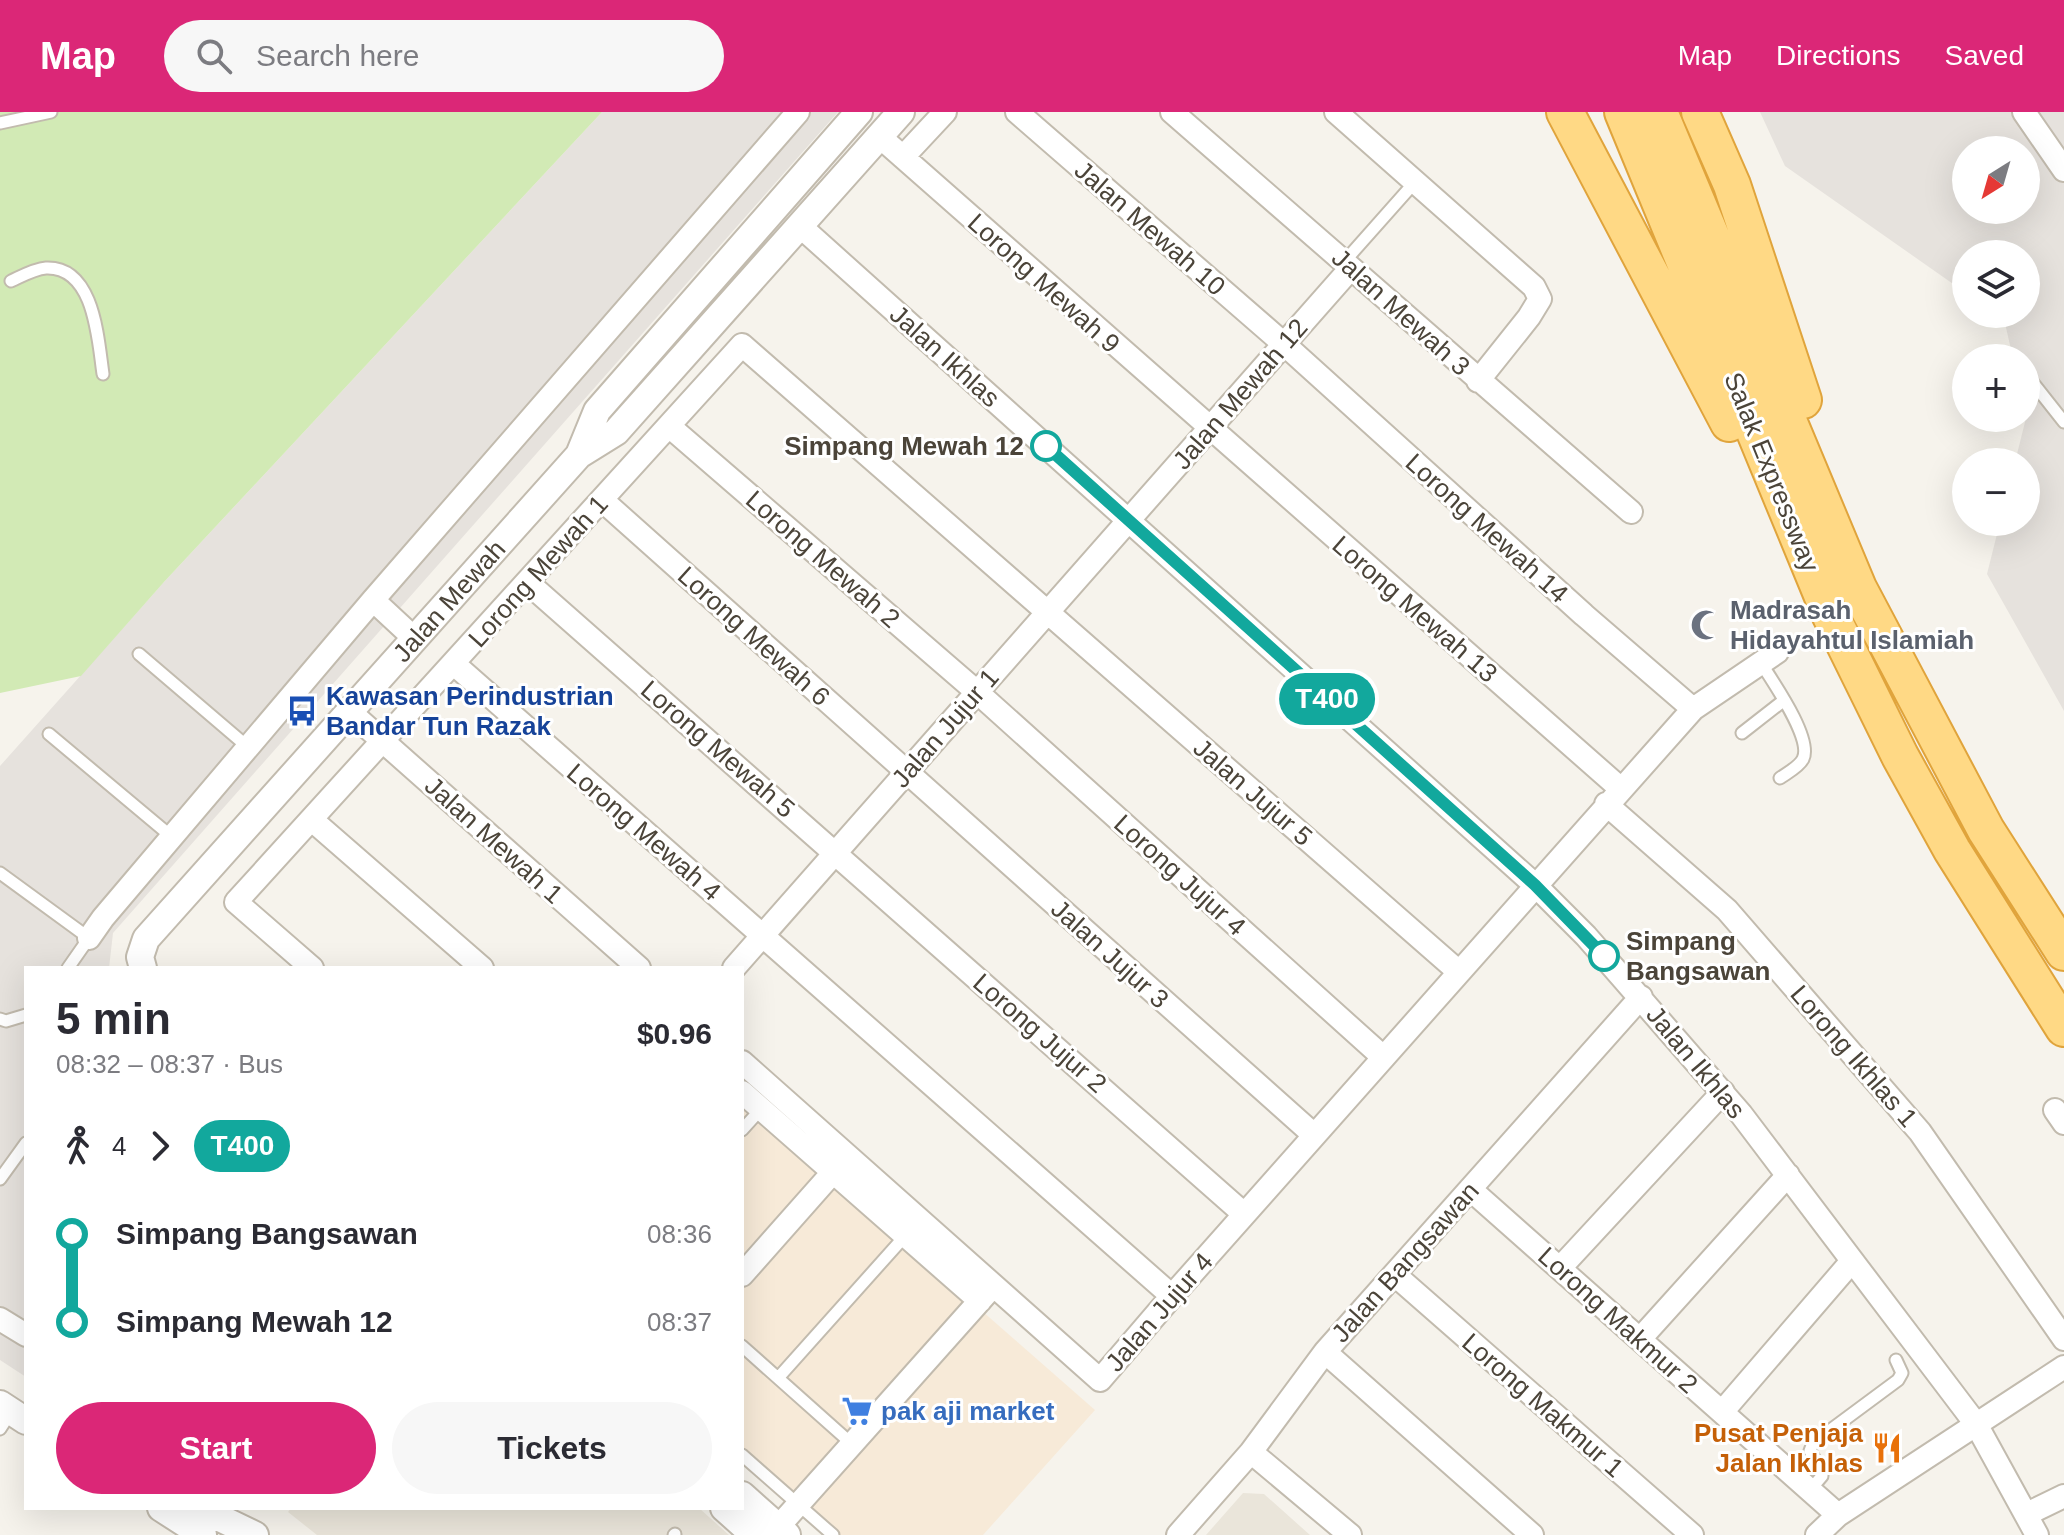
<!DOCTYPE html>
<meta charset="utf-8">
<style>
body{margin:0;font-family:Helvetica,sans-serif;background:#f7f7f7;color:#2b2b33;height:100vh;display:flex;flex-direction:column;font-size:30px;white-space:nowrap}
*{box-sizing:border-box;margin:0}
p{font-size:26px;color:#7c7c81}
.icon{flex:none;width:44px;height:44px;fill:none;stroke:currentColor;stroke-width:2;stroke-linecap:round;stroke-linejoin:round}
.map{position:relative;flex:1;overflow:hidden}
.sheet{position:absolute;left:24px;top:854px;width:720px;height:544px;display:flex;flex-direction:column;background:#fff;border-radius:0px;box-shadow:0 8px 32px #0002}
.sheet>*{flex:none}
.badge{padding:0 16px;border-radius:26px;font-size:28px;line-height:52px}
.needle{width:52px;rotate:217deg}
.tools{position:absolute;left:1952px;top:24px;display:grid;gap:16px}
.tools a{display:grid;place-items:center;width:88px;height:88px;border-radius:50%;background:#fff;box-shadow:0 8px 32px #0002;font-size:40px}
.map>.badge{position:absolute;translate:-50% -50%;box-shadow:0 0 0 4px #fff}
.legs{display:flex;align-items:center;gap:12px;height:88px;padding:0 32px;font-size:26px}
.legs p{margin-inline-start:auto}
.head{display:flex;align-items:center;justify-content:space-between;height:136px;padding:0 32px}
h1{font-size:44px;font-weight:700;line-height:60px}
.action{display:flex;gap:16px;margin-top:auto;padding:16px 32px}
.action a{flex:1;height:92px;border-radius:48px;background:#db2777;color:#fff;font-size:32px;font-weight:700;line-height:92px;text-align:center}
.action a+a{background:#f7f7f7;color:#2b2b33}
ul{padding:0 32px;list-style:none}
li{display:flex;align-items:center;gap:28px;height:88px;font-size:30px}
li i{display:grid;place-items:center;width:12px;height:100%;margin:0 10px;background:currentColor}
li i::after{content:'';width:20px;height:20px;margin:-10px;border:6px solid;border-radius:50%;background:#fff}
li p{margin-inline-start:auto}
li:first-child i{background:linear-gradient(#0000 50%,currentColor 0)}
li:last-child i{background:linear-gradient(currentColor 50%,#0000 0)}
header{display:flex;align-items:center;gap:48px;box-sizing:border-box;height:112px;padding:0 40px;background:#db2777;color:#fff}
header strong{font-size:38px}
nav{display:flex;gap:44px;margin-inline-start:auto;font-size:28px}
.search{width:560px;height:72px;background:#f7f7f7;display:flex;align-items:center;gap:20px;box-sizing:border-box;padding:0 28px;border-radius:44px;color:#7c7c81;font-size:30px}
.map>svg:first-child{display:block}
.residential{fill:#eae5da}
.commercial{fill:#f7ead8}
.industrial{fill:#e6e2dd;fill-rule:evenodd}
.green{fill:#d2eab5}
.lines{fill:none;stroke-linecap:round;stroke-linejoin:round}
.service-casing{stroke:#c2bbae;stroke-width:15}
.minor-casing{stroke:#c2bbae;stroke-width:26}
.tertiary-casing{stroke:#c2bbae;stroke-width:30}
.trunk-casing{stroke:#e0a43c;stroke-width:40}
.service{stroke:#fff;stroke-width:11}
.minor{stroke:#fff;stroke-width:22}
.tertiary{stroke:#fff;stroke-width:26}
.trunk{stroke:#ffd985;stroke-width:36}
.line-1-casing{stroke:#fff;stroke-width:18}
.line-1{stroke:#12a89d;stroke-width:12}
.stop-1-dot{fill:#fff;stroke:#12a89d;stroke-width:4}
.labels{text-anchor:middle;stroke-width:6;stroke-linejoin:round;paint-order:stroke}
.street-label{font-size:26px;fill:#4b4439;stroke:#fff}
.stop-label{font-size:26px;font-weight:bold;fill:#4b4439;stroke:#fff;text-anchor:end}
.worship-label{font-size:26px;font-weight:bold;fill:#5b616d;stroke:#fff;text-anchor:start}
.transit-label{font-size:26px;font-weight:bold;fill:#164399;stroke:#fff;text-anchor:start}
.shop-label{font-size:26px;font-weight:bold;fill:#366cbe;stroke:#fff;text-anchor:start}
.food-label{font-size:26px;font-weight:bold;fill:#c56008;stroke:#fff;text-anchor:end}
</style>
<header>
<strong>Map</strong>
<div class="search"><svg class="icon" aria-label="search" viewBox="0 0 24 24"><circle cx="10" cy="10" r="6"/><path d="M15 15l6 6"/></svg>Search here</div>
<nav><a>Map</a><a>Directions</a><a>Saved</a></nav>
</header>
<div class="map">
<svg width="2064" height="1423" viewBox="0 0 2064 1423">
<rect width="100%" height="100%" fill="#f6f3ec"/>
<!-- residential -->
<path class="residential" d="M1243 1381 1264 1382 1310 1423H1206Z
M291 1396H699L729 1423H317L288 1400Z"/>
<!-- commercial -->
<path class="commercial" d="M742 989 1095 1298 983 1423H840L742 1337Z"/>
<!-- industrial -->
<path class="industrial" d="M602 0H838L113 821 109 856H26V1265L0 1248V654L164 470Z
M1760 0H2064V599L1987 462 2000 410H2026V350H2015L2026 306V246H2013L2004 207 1997 202H2026V142H1966V181L1785 54ZM1966 38H2026V98H1966Z"/>
<!-- green -->
<path class="green" d="M0 0H602L164 470 81 564 0 581Z"/>
<g class="lines">
<!-- service casing -->
<g class="service-casing">
<path id="service" d="M0 11 51 0
M1344 150 1415 70
M11 169C22 164 34 157 46 156 95 154 98 229 103 262
M2013 245V246
M2026 262 2064 310
M139 542 249 636
M1761 551C1773 570 1813 627 1803 647 1799 655 1787 661 1780 666
M1742 621 1783 589
M49 622 172 725
M0 761 89 826 68 856
M0 907 6 909 26 903
M742 1018 761 997
M0 1067 26 1031
M742 1234 852 1332
M778 1266 905 1124
M0 1317 11 1300
M742 1343 833 1423
M1810 1378 1822 1364V1359L1810 1339 1813 1331 1898 1268 1902 1261 1896 1248
M674 1423 675 1422"/>
</g>
<!-- minor casing -->
<g class="minor-casing">
<path id="minor" d="M1017 0 1284 232 1584 503 1693 597
M1172 0 1631 400
M1336 0 1534 175 1540 187 1529 205 1478 269
M2024 0 2064 58
M879 24 1621 677
M903 45 945 0
M800 114 1535 773 1586 824 1741 1002 1976 1312 2037 1423
M669 314 977 580 1383 945
M602 388 1314 1023
M527 470 1244 1102
M373 488 415 527
M454 552 1172 1184
M350 600 639 856
M1606 692 1727 798 1920 1020 2064 1227
M312 708 482 856
M89 826 103 806 373 488 798 0
M312 856 236 790 742 233 1459 860
M734 856 1351 156
M742 950 1100 1268 1172 1184 1693 597 1777 540
M742 980 980 1189
M2055 998 2064 1011
M1470 1077 1838 1403
M1560 1156 1723 980
M742 1163 842 1050
M1395 1163 1692 1423
M0 1207 26 1223
M1640 1227 1788 1063
M1325 1240 1532 1423
M1722 1300 1852 1149
M1251 1340 1350 1423
M2027 1402 2064 1384
M771 1423 993 1174
M1178 1423 1251 1340 1325 1240 1641 885
M1817 1423 1838 1403 2064 1255"/>
</g>
<!-- tertiary casing -->
<g class="tertiary-casing">
<path id="tertiary" d="M579 343 597 299 859 0
M143 856 140 845 146 827 579 343 616 320 901 0
M0 1292 26 1309
M742 1383 787 1423
M161 1396 203 1423
M199 1396 255 1423
M724 1396 754 1423"/>
</g>
<!-- trunk casing -->
<g class="trunk-casing">
<path id="trunk" d="M1565 0 1729 311
M1623 0 1831 504 1900 644 1952 738 2064 916
M1659 0 1858 476 1986 718 2064 840
M1700 0 1732 73 1803 288"/>
</g>
<!-- service -->
<use href="#service" class="service"/>
<!-- minor -->
<use href="#minor" class="minor"/>
<!-- tertiary -->
<use href="#tertiary" class="tertiary"/>
<!-- trunk -->
<use href="#trunk" class="trunk"/>
</g>
<g class="lines">
<!-- line-1 casing -->
<g class="line-1-casing">
<path id="line-1" d="M1046 334 1535 773 1604 844"/>
</g>
<!-- line-1 -->
<use href="#line-1" class="line-1"/>
</g>
<!-- icons -->
<defs>
<g id="mosque-bare" transform="scale(2.4)"><path d="M3.5-4.9A6 6 0 1 0 3.5 4.9A5 5 0 1 1 3.5-4.9Z" fill="#6b7280" stroke="#fff" stroke-width="2.5" paint-order="stroke"/></g>
<g id="bus-bare" transform="scale(2.4)"><path d="M-5-6H5V4H4V6H2V4H-2V6H-4V4H-5ZM-3.5-4V0h7V-4ZM-3.5 1.2v1.5H-2V1.2ZM2 1.2v1.5H3.5V1.2Z" fill="#1a4fb4" stroke="#fff" stroke-width="2.5" paint-order="stroke"/></g>
<g id="supermarket-bare" transform="scale(2.4)"><path d="M-6-5.5h2.5l.6 2H6L4.5 2H-2.5L-4.4-4H-6ZM-1.5 3.2a1.3 1.3 0 1 0 .1 0ZM3 3.2a1.3 1.3 0 1 0 .1 0Z" fill="#3f7fe0" stroke="#fff" stroke-width="2.5" paint-order="stroke"/></g>
<g id="restaurant-bare" transform="scale(2.4)"><path d="M-5-6h1v4h1v-4h1v4h1v-4h1v5L-1.5 .5V6h-2V.5L-5-1ZM5-6V6H3V1.5H1.5Q1.5-4 5-6Z" fill="#e8710a" stroke="#fff" stroke-width="2.5" paint-order="stroke"/></g>
</defs>
<g fill-rule="evenodd">
<use href="#mosque-bare" x="1706" y="513"/>
<use href="#bus-bare" x="302" y="599"/>
<use href="#supermarket-bare" x="857" y="1299"/>
<use href="#restaurant-bare" x="1887" y="1336"/>
</g>
<!-- markers -->
<g class="stop-1-dot">
<circle cx="1046" cy="334" r="14"/>
<circle cx="1604" cy="844" r="14"/>
</g>
<g class="labels">
<!-- street labels -->
<g class="street-label">
<text transform="translate(1150 116) rotate(41)" y="9">Jalan Mewah 10</text>
<text transform="translate(1044 171) rotate(42)" y="9">Lorong Mewah 9</text>
<text transform="translate(1401 200) rotate(42)" y="9">Jalan Mewah 3</text>
<text transform="translate(945 244) rotate(42)" y="9">Jalan Ikhlas</text>
<text transform="translate(1240 282) rotate(-49)" y="9">Jalan Mewah 12</text>
<text transform="translate(1772 360) rotate(68)" y="9">Salak Expressway</text>
<text transform="translate(1487 416) rotate(42)" y="9">Lorong Mewah 14</text>
<text transform="translate(823 447) rotate(41)" y="9">Lorong Mewah 2</text>
<text transform="translate(538 459) rotate(-48)" y="9">Lorong Mewah 1</text>
<text transform="translate(449 489) rotate(-48)" y="9">Jalan Mewah</text>
<text transform="translate(1415 497) rotate(41)" y="9">Lorong Mewah 13</text>
<text transform="translate(754 524) rotate(42)" y="9">Lorong Mewah 6</text>
<text transform="translate(945 616) rotate(-49)" y="9">Jalan Jujur 1</text>
<text transform="translate(718 637) rotate(41)" y="9">Lorong Mewah 5</text>
<text transform="translate(1253 680) rotate(41)" y="9">Jalan Jujur 5</text>
<text transform="translate(644 720) rotate(41)" y="9">Lorong Mewah 4</text>
<text transform="translate(494 728) rotate(42)" y="9">Jalan Mewah 1</text>
<text transform="translate(1180 763) rotate(42)" y="9">Lorong Jujur 4</text>
<text transform="translate(1110 842) rotate(42)" y="9">Jalan Jujur 3</text>
<text transform="translate(1040 921) rotate(41)" y="9">Lorong Jujur 2</text>
<text transform="translate(1854 944) rotate(49)" y="9">Lorong Ikhlas 1</text>
<text transform="translate(1696 950) rotate(50)" y="9">Jalan Ikhlas</text>
<text transform="translate(1405 1150) rotate(-48)" y="9">Jalan Bangsawan</text>
<text transform="translate(1159 1200) rotate(-49)" y="9">Jalan Jujur 4</text>
<text transform="translate(1618 1208) rotate(42)" y="9">Lorong Makmur 2</text>
<text transform="translate(1543 1293) rotate(41)" y="9">Lorong Makmur 1</text>
</g>
<!-- stop labels -->
<g class="stop-label">
<text x="1024" y="343">Simpang Mewah 12</text>
<text x="1626" y="838" text-anchor="start">Simpang<tspan x="1626" dy="30">Bangsawan</tspan></text>
</g>
<!-- worship labels -->
<g class="worship-label">
<text x="1730" y="507">Madrasah<tspan x="1730" dy="30">Hidayahtul Islamiah</tspan></text>
</g>
<!-- transit labels -->
<g class="transit-label">
<text x="326" y="593">Kawasan Perindustrian<tspan x="326" dy="30">Bandar Tun Razak</tspan></text>
</g>
<!-- shop labels -->
<g class="shop-label">
<text x="881" y="1308">pak aji market</text>
</g>
<!-- food labels -->
<g class="food-label">
<text x="1863" y="1330">Pusat Penjaja<tspan x="1863" dy="30">Jalan Ikhlas</tspan></text>
</g>
</g>
</svg>
<div class="tools">
<a><svg class="needle" viewBox="-14 -14 28 28"><path d="M0-13l5 13h-10z" fill="#e53935"/><path d="M0 13l5-13h-10z" fill="#7c7c81"/></svg></a>
<a><svg class="icon" aria-label="layers" viewBox="0 0 24 24"><path d="M12 4l9 5-9 5-9-5zM3 14l9 5 9-5"/></svg></a>
<a>+</a>
<a>−</a>
</div>
<b class="badge" style="left:1327px;top:587px;background:#12a89d;color:#fff">T400</b>
<section class="sheet">
<div class="head"><div><h1>5 min</h1><p>08:32 – 08:37 · Bus</p></div><b>$0.96</b></div>
<div class="legs"><svg class="icon" aria-label="walk" viewBox="0 0 24 24"><circle cx="13" cy="4" r="2"/><path d="M13 8l-2 6 4 7M11 14l-3 7M7 12l3-4h3l4 4"/></svg>4<svg class="icon" aria-label="forward" viewBox="0 0 24 24"><path d="M9 5l7 7-7 7"/></svg><b class="badge" style="background:#12a89d;color:#fff">T400</b></div>
<ul>
<li><i style="color:#12a89d"></i><b>Simpang Bangsawan</b><p>08:36</p></li>
<li><i style="color:#12a89d"></i><b>Simpang Mewah 12</b><p>08:37</p></li>
</ul>
<div class="action"><a>Start</a><a>Tickets</a></div>
</section>
</div>
